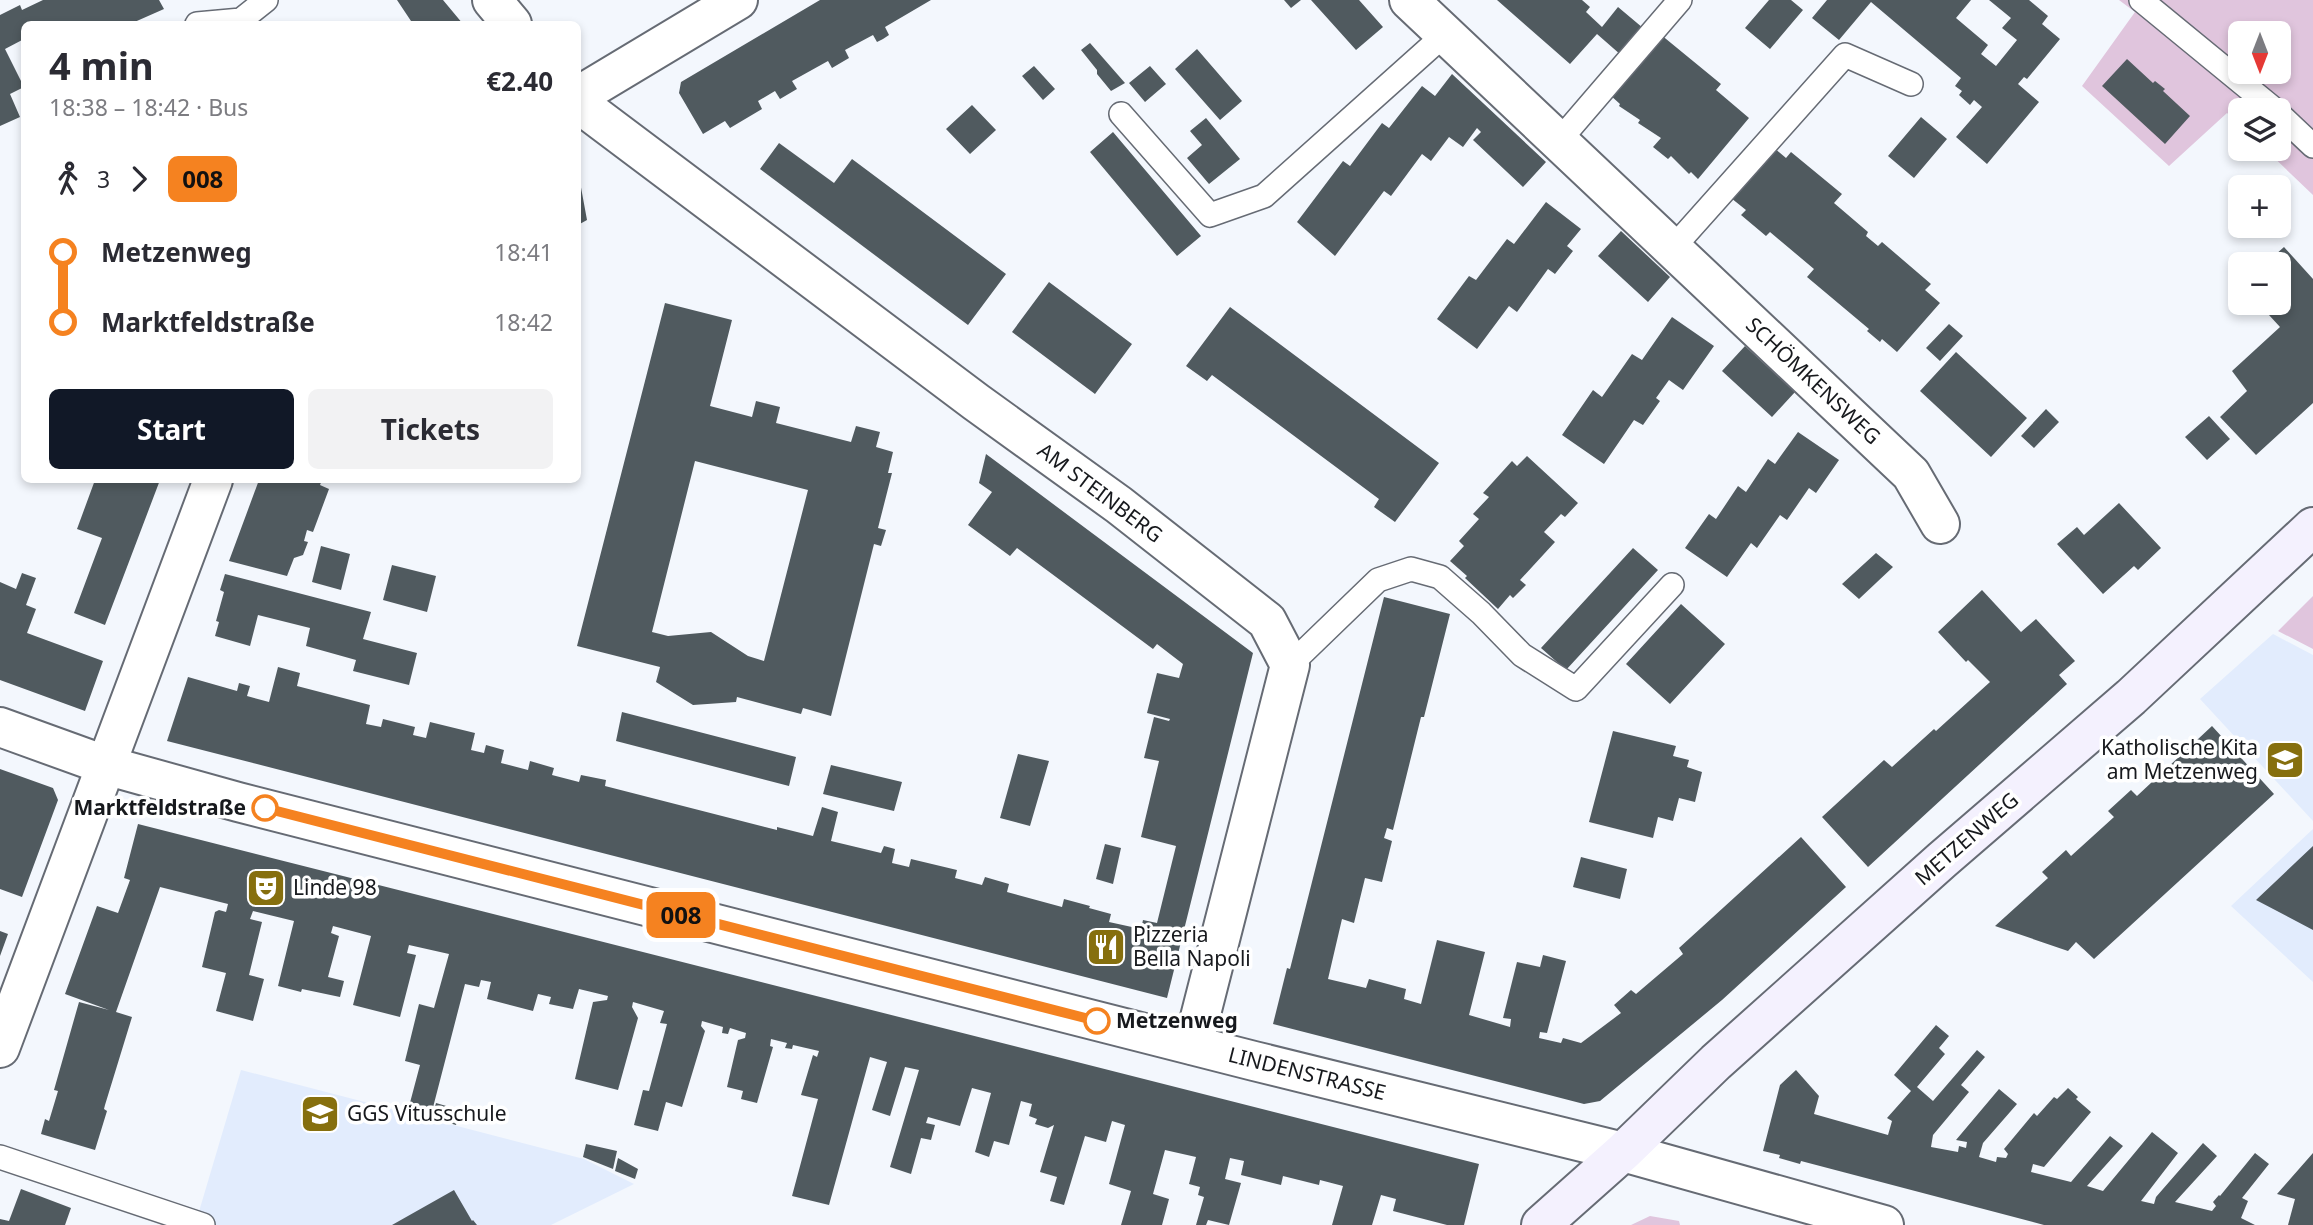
<!DOCTYPE html>
<meta charset="utf-8">
<style>
body{margin:0;font-family:"Noto Sans",sans-serif;background:#f2f2f3;color:#2b2b33;height:100vh;display:flex;flex-direction:column;font-size:26px;white-space:nowrap}
*{box-sizing:border-box;margin:0}
p{font-size:23px;color:#7c7c81}
.icon{flex:none;width:38px;height:38px;fill:none;stroke:currentColor;stroke-width:2;stroke-linecap:round;stroke-linejoin:round}
.map{position:relative;flex:1;overflow:hidden}
.drawer{position:absolute;left:21px;top:21px;width:560px;height:462px;display:flex;flex-direction:column;background:#fff;border-radius:10px;box-shadow:0 4px 10px #0003}
.drawer>*{flex:none}
.badge{padding:0 14px;border-radius:10px;font-size:24px;line-height:46px}
.needle{width:46px;rotate:180deg}
.controls{position:absolute;left:2228px;top:21px;display:grid;gap:14px}
.controls a{display:grid;place-items:center;width:63px;height:63px;border-radius:10px;background:#fff;box-shadow:0 4px 10px #0003;font-size:35px}
.map>.badge{position:absolute;translate:-50% -50%;box-shadow:0 0 0 4px #fff}
.legs{display:flex;align-items:center;gap:10px;height:77px;padding:0 28px;font-size:23px}
.legs p{margin-inline-start:auto}
.headline{display:flex;align-items:center;justify-content:space-between;height:119px;padding:0 28px}
h1{font-size:38px;font-weight:700;line-height:52px}
.primary-button{display:flex;gap:14px;margin-top:auto;padding:14px 28px}
.primary-button a{flex:1;height:80px;border-radius:10px;background:#111827;color:#fff;font-size:28px;font-weight:700;line-height:80px;text-align:center}
.primary-button a+a{background:#f2f2f3;color:#2b2b33}
ul{padding:0 28px;list-style:none}
li{display:flex;align-items:center;gap:24px;height:70px;font-size:26px}
li i{display:grid;place-items:center;width:10px;height:100%;margin:0 9px;background:currentColor}
li i::after{content:'';width:18px;height:18px;margin:-9px;border:5px solid;border-radius:50%;background:#fff}
li p{margin-inline-start:auto}
li:first-child i{background:linear-gradient(#0000 50%,currentColor 0)}
li:last-child i{background:linear-gradient(currentColor 50%,#0000 0)}
.map>svg:first-child{display:block}
.built{fill:#e2ecfd}
.green{fill:#e0c5dd;fill-rule:evenodd}
.building{fill:#505a5f;fill-rule:evenodd}
.lines{fill:none;stroke-linecap:round;stroke-linejoin:round}
.service-casing{stroke:#666b74;stroke-width:26}
.minor-casing{stroke:#666b74;stroke-width:42}
.tertiary-casing{stroke:#666b74;stroke-width:42}
.secondary-casing{stroke:#666b74;stroke-width:42}
.service{stroke:#fff;stroke-width:23}
.minor{stroke:#fff;stroke-width:38}
.tertiary{stroke:#fff;stroke-width:38}
.secondary{stroke:#f4f1fe;stroke-width:38}
.line-1-casing{stroke:#fff;stroke-width:16}
.line-1{stroke:#f58220;stroke-width:10}
.stop-1-dot{fill:#fff;stroke:#f58220;stroke-width:3.5}
.labels{text-anchor:middle;stroke-width:7;stroke-linejoin:round;paint-order:stroke}
.street-label{font-size:21px;fill:#17191d;stroke:#fff}
.poi-label{font-size:21px;fill:#17191d;stroke:#fff;text-anchor:start}
.stop-label{font-size:21px;font-weight:bold;fill:#17191d;stroke:#fff;text-anchor:end}
</style>
<div class="map">
<svg width="2313" height="1225" viewBox="0 0 2313 1225">
<rect width="100%" height="100%" fill="#f3f7fd"/>
<!-- built -->
<path class="built" d="M2273 634 2313 655V821L2200 699Z
M2313 829V982L2231 906Z
M241 1070 584 1159 634 1184 551 1225H195Z"/>
<!-- green -->
<path class="green" d="M2119 0H2313V195L2265 149H2278V110H2240V125L2227 113 2169 166 2082 86 2135 12ZM2240 33H2278V72H2240Z
M2313 596V649L2278 631Z
M1650 1216 1679 1221 1680 1225H1631Z"/>
<!-- building -->
<path class="building" d="M43 0H159L164 9 130 24H24V39L5 49 24 87 10 94 20 117 0 126V15L20 5 22 10Z
M397 0H443L463 24H413Z
M820 0H931L885 27 889 35 883 39 877 42 873 35 845 50 849 58 832 68 828 61 792 81 797 89 780 99 775 91 758 101 762 109 730 128 725 121 703 134 679 93 681 82Z
M1284 0H1301L1291 8Z
M1311 0H1359L1383 27 1356 50Z
M1497 0H1582L1590 7 1586 12 1602 27 1618 7 1643 28 1621 55 1597 34 1570 64Z
M1769 0H1791L1803 10 1770 49 1745 28Z
M1827 0H1971L1956 18 1988 45 1981 54 1996 66 2017 40 2002 28 2011 18 1989 0H2029L2048 16 2042 24 2060 39 2027 79 2024 77 2018 84 2039 102 1987 164 1956 137 1982 107 1974 100 1970 105 1959 95 1962 91 1955 86 1961 78 1871 2 1839 40 1812 18Z
M1660 34 1721 84 1716 90 1749 118 1698 179 1691 172 1689 174 1671 156 1668 159 1653 147 1661 138 1638 123 1640 120 1619 106 1620 104 1610 95Z
M1090 43 1125 83 1111 91 1097 74V70L1081 50Z
M1197 49 1242 101 1220 120 1175 69Z
M2127 59 2153 83 2155 81 2165 89 2163 91 2190 116 2165 144 2102 86Z
M1034 66 1055 89 1043 100 1022 76Z
M1150 66 1166 84 1145 102 1129 83Z
M1452 74 1546 162 1523 187 1473 140 1481 132 1477 128 1463 147 1449 137 1431 161 1422 154 1391 196 1384 191 1335 256 1297 222 1343 161 1350 166 1382 123 1389 128 1422 86 1435 96Z
M972 105 996 130 970 154 946 129Z
M1921 117 1947 139 1914 178 1888 156Z
M1206 118 1240 159 1209 184 1187 158 1202 145 1190 131Z
M1113 132 1201 236 1177 256 1090 152Z
M779 143 834 183 852 159 1006 274 968 325 760 169Z
M1773 147 1786 158 1791 152 1842 194 1834 203 1868 232 1866 236 1878 246 1882 242 1931 284 1925 290 1940 303 1897 352 1882 339 1880 342 1867 331 1869 329 1807 277 1814 269 1770 232 1766 236 1741 215 1746 210 1731 198Z
M580 182 587 220 578 225V183Z
M1546 202 1581 229 1567 246 1573 251 1555 274 1548 269 1517 312 1509 306 1477 349 1437 319 1469 276 1476 280 1507 239 1514 244Z
M1621 231 1670 277 1648 302 1598 256Z
M2284 247 2313 279V403L2256 455 2220 417 2247 391 2232 371 2280 327 2258 303H2278V264H2265Z
M1049 282 1132 344 1095 394 1012 332Z
M665 303 732 320 710 406 752 417 756 401 780 407 776 423 851 442 856 426 880 432 876 447 893 452 888 473H892L878 528 886 530 881 546 874 544 831 716 803 708 801 714 737 697 736 702 693 705 656 682 660 667 577 646ZM695 461 808 490 764 661 748 656 711 632 668 636 652 632Z
M1230 307 1439 463 1395 522 1374 507 1379 499 1212 375 1207 381 1186 366Z
M1672 317 1714 346 1683 390 1669 380 1656 398 1660 401 1643 425 1634 420 1604 464 1562 435 1593 390 1602 397 1632 354 1642 360Z
M1949 324 1963 336 1940 361 1926 348Z
M1745 346 1795 392 1772 417 1722 371Z
M1956 352 2027 418 1991 457 1920 391Z
M2046 409 2059 422 2034 448 2021 436Z
M2209 416 2230 439 2207 460 2185 437Z
M1798 432 1839 460 1816 493 1809 488 1787 520 1780 515 1757 548 1751 543 1727 577 1685 548 1709 514 1716 519 1738 486 1746 492 1768 459 1775 464Z
M986 454 1253 653 1167 998 167 741 188 677 237 691 239 683 250 686 247 696 269 702 278 667 300 673 297 686 370 705 366 724 381 727 383 719 415 727 413 735 426 738 430 722 475 733 471 750 484 753 486 745 504 750 501 763 528 770 530 761 554 768 552 775 579 782 581 775 606 780 605 786 777 830V827L813 836 822 807 838 812 831 841 881 853 884 846 895 849 892 863 909 867 911 859 957 870 955 878 982 885 985 877 1009 884 1007 892 1062 907 1064 899 1090 906 1089 908 1111 914 1109 922 1141 929 1143 920 1157 923 1176 846 1141 837 1159 761 1144 758 1154 717 1169 721 1170 719 1147 713 1157 673 1179 678 1183 664 1157 644 1153 649 1017 548 1010 556 968 525 992 492 979 483Z
M1527 456 1578 503 1565 517 1561 514 1544 532 1555 542 1520 580 1526 585 1513 598 1510 595 1498 609 1465 578 1467 576 1450 561 1464 546 1459 541 1479 519 1473 514 1489 497 1483 493 1512 461 1517 466Z
M95 480H160L105 625 74 613 102 538 77 529Z
M259 480H322L320 485 329 489 313 532 307 530 304 541 308 542 303 555 294 558 287 576 229 561Z
M2119 503 2161 548 2138 570 2134 566 2103 594 2057 544 2077 527 2084 535Z
M321 546 350 554 341 590 312 582Z
M1633 548 1658 570 1566 670 1541 648Z
M1876 553 1893 567 1859 599 1842 584Z
M392 565 436 576 427 612 383 600Z
M22 573 36 578 26 605 36 609 27 633 103 661 85 711 0 680V582L16 589Z
M225 574 371 612 363 639 417 653 409 685 353 671 356 660 306 646 310 628 258 615 250 646 215 636 219 622 216 621 224 592 220 590Z
M1982 590 2021 632 2036 619 2075 661 2059 675 2067 684 1868 867 1822 817 1884 760 1892 767 1934 729 1936 731 1990 682 1968 660 1966 662 1938 632Z
M1384 597 1450 614 1424 717H1421L1393 830 1387 828 1384 838 1392 841 1382 882 1365 878 1354 923 1342 919 1328 979 1366 988 1369 979 1406 989 1404 999 1421 1004 1437 940 1485 952 1469 1015 1510 1027 1511 1019 1503 1018 1517 962 1540 967 1543 955 1566 961 1547 1033 1540 1032 1539 1038 1561 1043 1563 1038 1581 1043 1621 1013 1614 1005 1631 990 1636 994 1683 954 1679 948 1801 837 1846 887 1722 1000 1600 1101 1584 1104 1273 1024 1287 968 1290 969Z
M1681 604 1725 644 1670 704 1626 664Z
M622 712 796 757 789 786 616 741Z
M2212 726 2274 794 2094 959 2076 942 2068 951 1995 926 2048 878 2042 872 2066 850 2071 856 2114 817 2108 811 2131 790 2137 796Z
M1613 731 1676 746 1673 756 1689 760 1687 767 1702 772 1695 802 1679 798 1673 821 1658 817 1653 838 1589 822Z
M1018 754 1049 761 1030 826 1000 818Z
M831 765 902 782 894 811 823 794Z
M0 769 53 788 58 800 22 897 0 889Z
M138 824 1479 1164 1464 1225H1447L1393 1211 1396 1199 1381 1195 1372 1225H1332L1343 1186 1320 1180 1319 1185 1283 1176 1281 1185 1241 1175 1244 1161 1230 1158 1225 1179 1241 1183 1229 1225 1208 1220 1206 1225H1196L1204 1197 1198 1195 1200 1187 1189 1184 1196 1157 1165 1150 1153 1194 1169 1199 1162 1225H1121L1131 1191 1109 1184 1125 1125 1112 1121 1106 1142 1085 1136 1064 1205 1050 1201 1057 1177 1040 1172 1054 1125 1048 1128 1035 1124 1037 1119 1029 1116 1032 1104 1021 1101 1009 1145 994 1141 989 1157 975 1152 991 1093 972 1088 960 1126 928 1117 926 1123 935 1125 931 1140 921 1138 911 1174 890 1167 919 1070 905 1067 890 1116 872 1110 887 1062 870 1057 829 1205 792 1196 818 1099 801 1095 813 1055 817 1057 819 1051 793 1045 792 1049 785 1048 787 1043 771 1039 770 1046 773 1047 757 1103 741 1099 743 1091 727 1087 738 1040 745 1038 746 1033 730 1028 728 1034 722 1033 723 1027 702 1021 701 1026 705 1031 682 1107 666 1102 658 1131 634 1125 643 1090 649 1091 667 1024 660 1023 664 1011 633 1002 632 1007 638 1018 618 1090 575 1079 593 1002 607 1000 608 996 579 989 573 1009 549 1004 551 997 538 994 533 1011 487 999 491 982 481 980 479 987 465 984 430 1119 407 1114 420 1065 405 1061 419 1004 434 1008 449 954 409 945 407 953 416 955 400 1017 353 1005 371 936 333 926 331 933 339 936 328 977 344 981 340 997 302 989 301 992 278 986 294 921 253 911 250 919 262 922 249 975 264 979 253 1021 216 1011 226 973 202 967 215 912 219 910 226 912 228 904 160 887 116 1012 132 1017 105 1105 104 1109 107 1111 95 1150 41 1134 45 1119 49 1121 58 1091 54 1090 79 1002 109 1010 65 994 97 906 118 913 130 880 124 878Z
M1105 844 1121 848 1113 884 1096 879Z
M2313 846V930L2256 900Z
M1581 857 1627 869 1620 899 1573 887Z
M0 931 8 934 0 956Z
M1936 1025 1949 1036 1939 1048 1945 1054 1917 1087 1933 1101 1977 1050 1985 1057 1961 1085 1969 1092 1933 1135 1931 1147 1958 1152 1959 1146 1966 1148 1967 1142 1956 1140 1999 1089 2017 1104 1983 1143 1979 1157 1996 1162 1997 1157 2006 1158 2008 1154 2004 1149 2034 1113 2037 1116 2054 1097 2057 1099 2068 1088 2078 1097 2076 1099 2091 1112 2044 1167 2033 1164 2031 1172 2071 1182 2110 1136 2123 1146 2087 1186 2103 1191 2152 1132 2178 1153 2141 1201 2154 1204 2156 1197 2203 1143 2217 1156 2175 1202 2212 1211 2216 1206 2213 1202 2219 1195 2220 1196 2255 1153 2269 1164 2242 1198 2248 1201 2241 1218 2255 1225H2044L1801 1161 1800 1164 1779 1158 1780 1155 1763 1151 1780 1085 1796 1070 1819 1096 1814 1114 1888 1135 1892 1121 1887 1118 1911 1091 1894 1075Z
M436 1103 460 1110 456 1125 432 1118Z
M586 1144 617 1151 613 1169 583 1157Z
M2313 1153V1225H2288L2295 1199 2277 1194Z
M618 1158 638 1169 635 1179 615 1171Z
M21 1189 71 1208 65 1225H0V1219L9 1221Z
M454 1190 472 1221 473 1220 477 1225H392Z"/>
<g class="lines">
<!-- service casing -->
<g class="service-casing">
<path id="service" d="M2141 0 2275 110
M197 24 241 20 266 0
M2278 113 2313 146
M1121 114 1210 215 1264 196 1444 35
M1558 142 1680 0
M1672 249 1845 55 1911 84
M1290 665 1378 580 1411 569 1440 577 1481 613 1522 655 1576 689 1672 585
M0 1157 203 1225"/>
</g>
<!-- minor casing -->
<g class="minor-casing">
<path id="minor" d="M492 0 512 24
M1409 0 1911 474 1940 524
M578 96 738 0
M578 103 976 402 1119 505 1267 621 1290 665 1193 1045
M0 1048 213 480"/>
</g>
<!-- tertiary casing -->
<g class="tertiary-casing">
<path id="tertiary" d="M0 727 105 765 238 802 1254 1061 1623 1152 1884 1225"/>
</g>
<!-- secondary casing -->
<g class="secondary-casing">
<path id="secondary" d="M1541 1225 1623 1152 1716 1062 1942 860 2131 697 2313 527"/>
</g>
<!-- service -->
<use href="#service" class="service"/>
<!-- minor -->
<use href="#minor" class="minor"/>
<!-- tertiary -->
<use href="#tertiary" class="tertiary"/>
<!-- secondary -->
<use href="#secondary" class="secondary"/>
</g>
<g class="lines">
<!-- line-1 casing -->
<g class="line-1-casing">
<path id="line-1" d="M265 808 1097 1021"/>
</g>
<!-- line-1 -->
<use href="#line-1" class="line-1"/>
</g>
<!-- icons -->
<defs>
<g id="school-square" transform="scale(2.0125)"><rect x="-9" y="-9" width="18" height="18" rx="4" fill="#866f0e" stroke="#fff"/><path d="M0-5L7-2L0 1L-7-2ZM-4 1L0 2.5L4 1V4Q0 6-4 4Z" fill="#fff"/></g>
<g id="theatre-square" transform="scale(2.0125)"><rect x="-9" y="-9" width="18" height="18" rx="4" fill="#866f0e" stroke="#fff"/><path d="M-5-5.5Q0-4 5-5.5V0Q5 5 0 6Q-5 5-5 0ZM-3.3-2.5H-1v1.5H-3.3ZM1-2.5H3.3v1.5H1ZM-2.8 1Q0 5.5 2.8 1Z" fill="#fff"/></g>
<g id="restaurant-square" transform="scale(2.0125)"><rect x="-9" y="-9" width="18" height="18" rx="4" fill="#866f0e" stroke="#fff"/><path d="M-5-6h1v4h1v-4h1v4h1v-4h1v5L-1.5 .5V6h-2V.5L-5-1ZM5-6V6H3V1.5H1.5Q1.5-4 5-6Z" fill="#fff"/></g>
</defs>
<g fill-rule="evenodd">
<use href="#school-square" x="2285" y="760"/>
<use href="#theatre-square" x="266" y="888"/>
<use href="#restaurant-square" x="1106" y="947"/>
<use href="#school-square" x="320" y="1114"/>
</g>
<!-- markers -->
<g class="stop-1-dot">
<circle cx="265" cy="808" r="12"/>
<circle cx="1097" cy="1021" r="12"/>
</g>
<g class="labels">
<!-- street labels -->
<g class="street-label">
<text transform="translate(1813 381) rotate(43)" y="7">SCHÖMKENSWEG</text>
<text transform="translate(1100 493) rotate(37)" y="7">AM STEINBERG</text>
<text transform="translate(1967 839) rotate(-41)" y="7">METZENWEG</text>
<text transform="translate(1307 1074) rotate(14)" y="7">LINDENSTRASSE</text>
</g>
<!-- poi labels -->
<g class="poi-label">
<text x="2258" y="755" text-anchor="end">Katholische Kita<tspan x="2258" dy="24">am Metzenweg</tspan></text>
<text x="293" y="895">Linde 98</text>
<text x="1133" y="942">Pizzeria<tspan x="1133" dy="24">Bella Napoli</tspan></text>
<text x="347" y="1121">GGS Vitusschule</text>
</g>
<!-- stop labels -->
<g class="stop-label">
<text x="246" y="815">Marktfeldstraße</text>
<text x="1116" y="1028" text-anchor="start">Metzenweg</text>
</g>
</g>
</svg>
<div class="controls">
<a><svg class="needle" viewBox="-14 -14 28 28"><path d="M0-13l5 13h-10z" fill="#e53935"/><path d="M0 13l5-13h-10z" fill="#7c7c81"/></svg></a>
<a><svg class="icon" aria-label="layers" viewBox="0 0 24 24"><path d="M12 4l9 5-9 5-9-5zM3 14l9 5 9-5"/></svg></a>
<a>+</a>
<a>−</a>
</div>
<b class="badge" style="left:681px;top:915px;background:#f58220;color:#111">008</b>
<section class="drawer">
<div class="headline"><div><h1>4 min</h1><p>18:38 – 18:42 · Bus</p></div><b>€2.40</b></div>
<div class="legs"><svg class="icon" aria-label="walk" viewBox="0 0 24 24"><circle cx="13" cy="4" r="2"/><path d="M13 8l-2 6 4 7M11 14l-3 7M7 12l3-4h3l4 4"/></svg>3<svg class="icon" aria-label="forward" viewBox="0 0 24 24"><path d="M9 5l7 7-7 7"/></svg><b class="badge" style="background:#f58220;color:#111">008</b></div>
<ul>
<li><i style="color:#f58220"></i><b>Metzenweg</b><p>18:41</p></li>
<li><i style="color:#f58220"></i><b>Marktfeldstraße</b><p>18:42</p></li>
</ul>
<div class="primary-button"><a>Start</a><a>Tickets</a></div>
</section>
</div>
